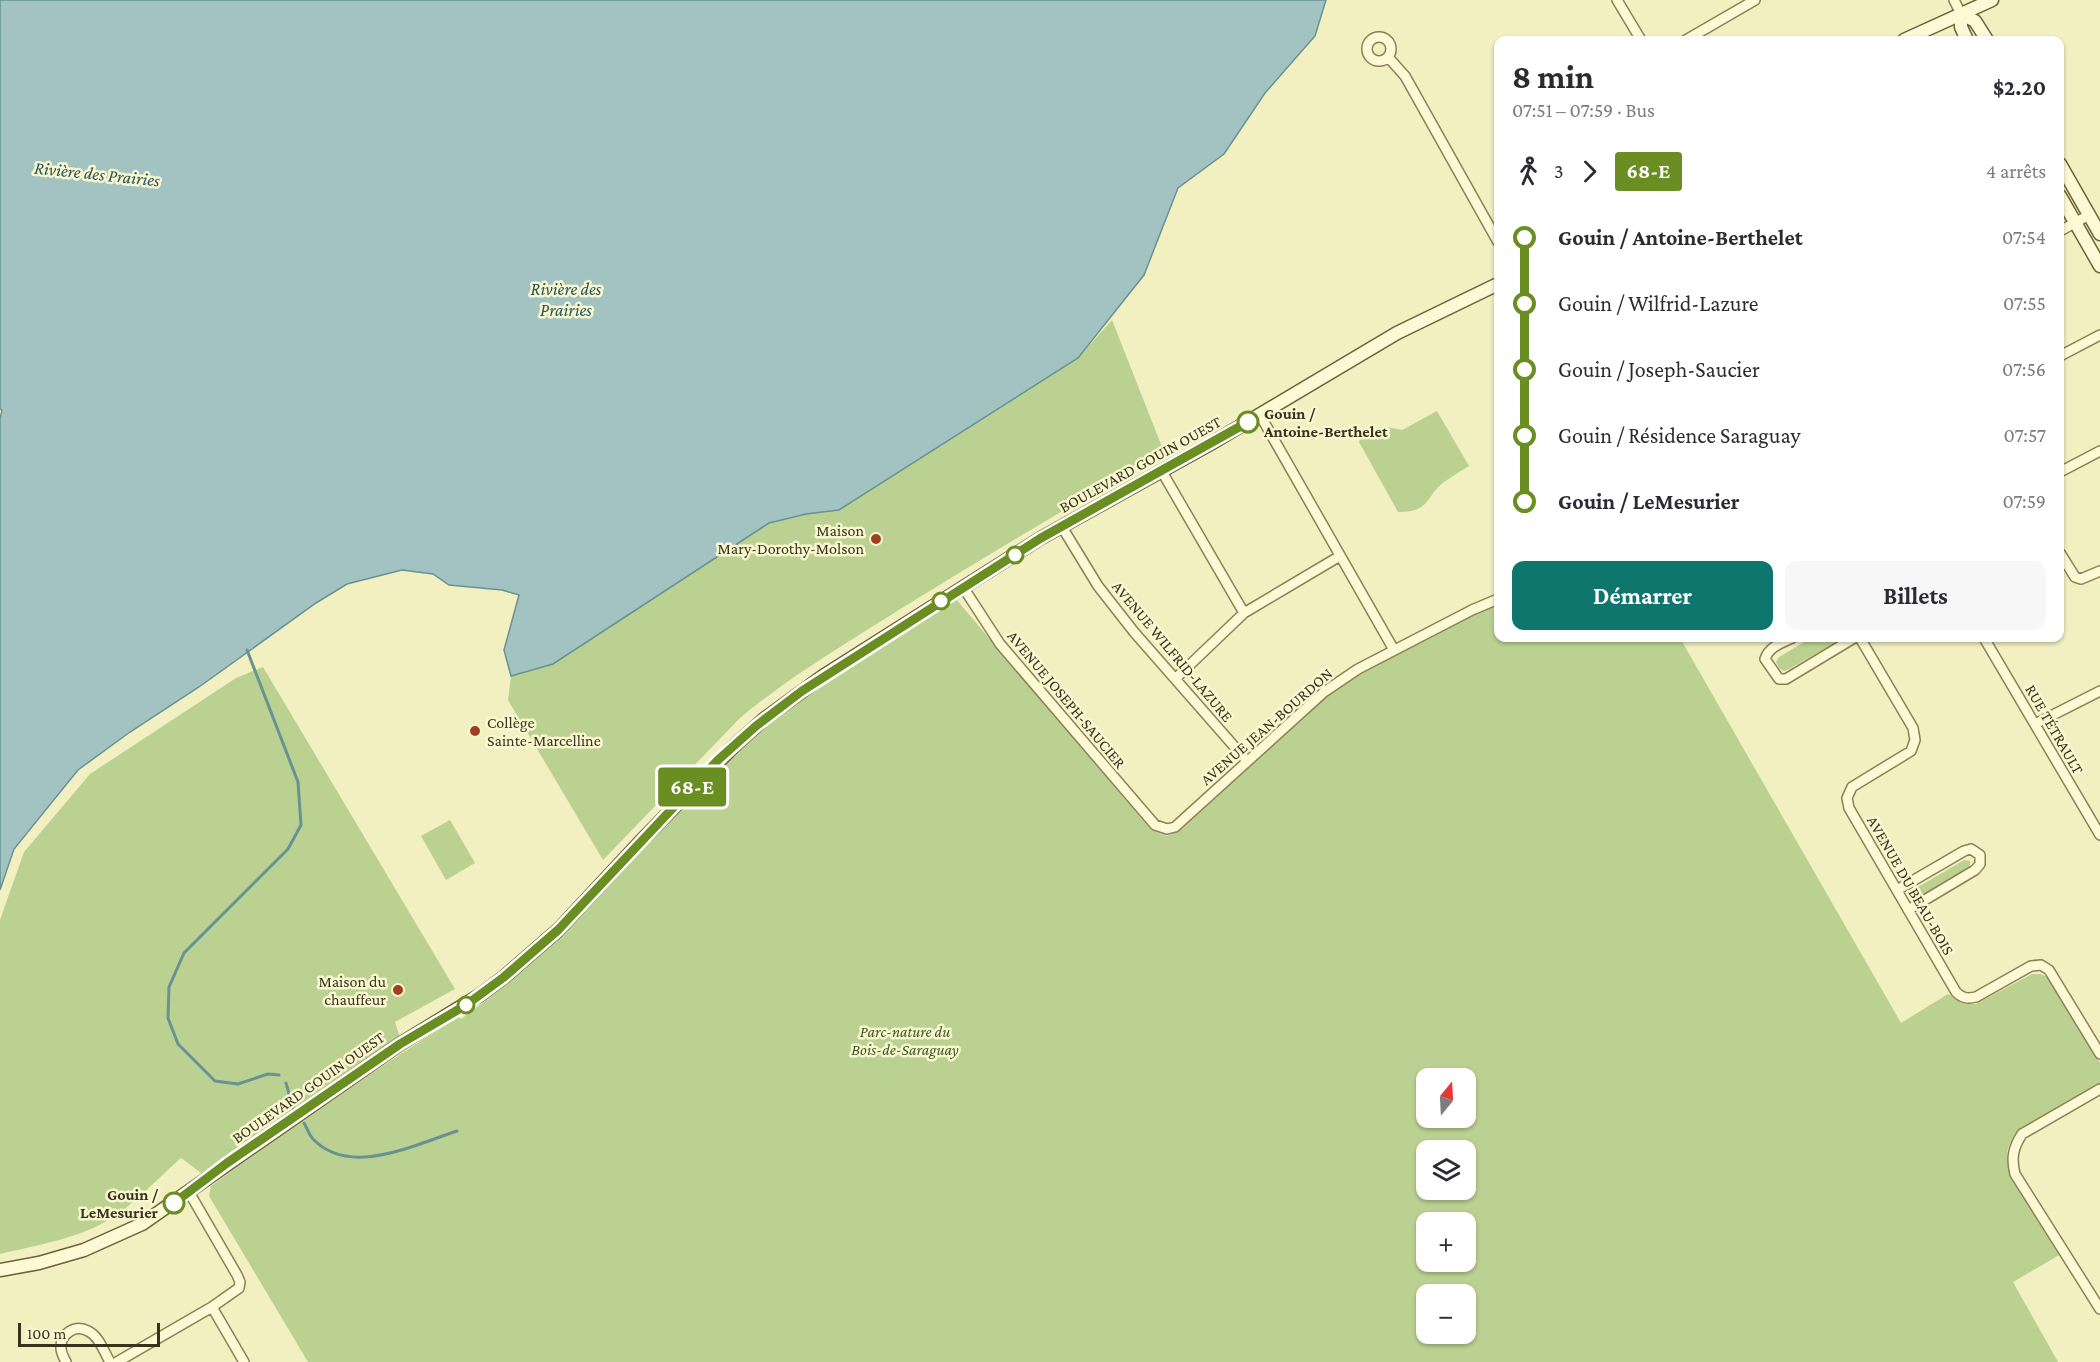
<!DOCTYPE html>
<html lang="fr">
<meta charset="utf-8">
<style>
body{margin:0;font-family:"Crimson Pro",serif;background:#f7f7f7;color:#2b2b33;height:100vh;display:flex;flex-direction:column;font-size:22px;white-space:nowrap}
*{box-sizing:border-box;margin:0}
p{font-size:20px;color:#7c7c81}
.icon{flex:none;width:33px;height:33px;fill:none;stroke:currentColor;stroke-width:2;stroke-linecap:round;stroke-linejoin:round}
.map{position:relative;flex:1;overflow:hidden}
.drawer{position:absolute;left:1494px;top:36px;width:570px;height:606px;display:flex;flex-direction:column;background:#fff;border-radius:12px;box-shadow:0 2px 4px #0004}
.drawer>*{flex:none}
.badge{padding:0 12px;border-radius:4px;font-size:21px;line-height:39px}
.needle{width:39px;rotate:18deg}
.buttons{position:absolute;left:1416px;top:1068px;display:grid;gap:12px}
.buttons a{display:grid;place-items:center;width:60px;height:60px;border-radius:12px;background:#fff;box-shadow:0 2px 4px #0004;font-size:30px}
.scale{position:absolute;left:18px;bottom:15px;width:142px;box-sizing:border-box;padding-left:6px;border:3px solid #3b321c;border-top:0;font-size:16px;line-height:21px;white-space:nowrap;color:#3b321c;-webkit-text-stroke:4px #f9f7d0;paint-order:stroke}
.map>.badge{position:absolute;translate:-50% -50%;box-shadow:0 0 0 3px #fff}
.legs{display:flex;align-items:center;gap:9px;height:66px;padding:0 18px;font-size:20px}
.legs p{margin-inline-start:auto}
.overview{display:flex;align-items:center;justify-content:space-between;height:102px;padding:0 18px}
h1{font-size:33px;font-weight:700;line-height:45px}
.action{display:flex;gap:12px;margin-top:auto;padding:12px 18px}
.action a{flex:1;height:69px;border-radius:12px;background:#0f766e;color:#fff;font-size:24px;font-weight:700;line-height:69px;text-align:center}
.action a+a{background:#f7f7f7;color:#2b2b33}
ul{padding:0 18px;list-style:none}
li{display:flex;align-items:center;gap:21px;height:66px;font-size:22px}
li i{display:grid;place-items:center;width:9px;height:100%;margin:0 8px;background:currentColor}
li i::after{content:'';width:15px;height:15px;margin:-8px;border:4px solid;border-radius:50%;background:#fff}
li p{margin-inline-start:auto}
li:first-child i{background:linear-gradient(#0000 50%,currentColor 0)}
li:last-child i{background:linear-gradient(currentColor 50%,#0000 0)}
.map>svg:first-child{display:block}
.green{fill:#bbd192;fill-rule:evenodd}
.water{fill:#a3c3c2;stroke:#699292;stroke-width:1.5}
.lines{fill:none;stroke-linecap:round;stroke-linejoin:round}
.stream{stroke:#699292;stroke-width:3}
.street-casing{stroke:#8d8056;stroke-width:12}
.secondary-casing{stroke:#6e6139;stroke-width:15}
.street{stroke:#fcf9d4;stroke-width:9}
.secondary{stroke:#fcf9d4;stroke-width:12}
.line-1-casing{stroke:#fff;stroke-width:14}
.line-1{stroke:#6b8e23;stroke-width:9}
.stop-1-dot{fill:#fff;stroke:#6b8e23;stroke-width:3}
.poi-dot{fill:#a13e20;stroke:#f9f7d0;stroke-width:2}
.labels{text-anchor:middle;stroke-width:5;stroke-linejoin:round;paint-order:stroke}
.stop-label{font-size:16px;font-weight:bold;fill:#3b321c;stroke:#f9f7d0;text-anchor:start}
.street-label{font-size:16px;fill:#3b321c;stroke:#f9f7d0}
.poi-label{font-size:16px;fill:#3b321c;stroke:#f9f7d0;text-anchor:end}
.park-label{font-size:16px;font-style:italic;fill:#3d5920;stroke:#f9f7d0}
.water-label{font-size:18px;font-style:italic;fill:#29535c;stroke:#f9f7d0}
</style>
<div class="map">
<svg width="2100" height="1362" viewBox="0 0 2100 1362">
<rect width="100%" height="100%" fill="#f2efc0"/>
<!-- green -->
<path class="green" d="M1112 320 1164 452C1075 503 988 555 902 608 847 643 790 676 740 718L603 860 508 700 511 676 553 663 769 523 807 514 839 510 1078 358Z
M1437 411 1469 466C1461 471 1452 476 1444 482 1424 498 1431 512 1398 512L1359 442 1361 436C1376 425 1385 426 1402 430Z
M956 599 1151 830 1167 836 1182 829 1318 704 1343 684 1446 626 1498 604V638H1680L1901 1023 1948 994 1961 1003 1976 1004 2032 974H2040L2048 977 2100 1063V1084L2018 1131C2012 1139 2007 1146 2007 1156 2007 1180 2047 1232 2061 1254L2013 1282 2058 1362H308L209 1196 211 1186C292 1128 374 1069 459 1017L461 1019 489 998 558 938 698 790 767 724 800 699 858 660ZM1426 1078H1466V1118H1426ZM1426 1150H1466V1190H1426ZM1426 1222H1466V1262H1426ZM1426 1294H1466V1334H1426Z
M1811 638H1839L1836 642 1789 669 1784 671 1779 668 1776 662 1779 657Z
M263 667 455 989 395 1022 400 1037 201 1173 181 1158C158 1178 136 1203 110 1219 77 1239 37 1245 0 1254V920L24 852 90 774 236 678Z
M450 820 475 863 446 880 421 836Z
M1964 860 1970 861V868L1920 897H1914L1913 890Z"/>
<!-- water -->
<path class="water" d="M0 0H1326L1315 36 1265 93 1224 154 1178 188 1144 275 1078 358 839 510 806 514 769 523 553 664 511 676 504 650 519 595 502 590 449 585 433 574 402 570 347 584 316 603 199 687 130 732 78 770 14 849 0 890V418L2 411 0 408Z"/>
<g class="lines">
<!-- stream -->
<path class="stream" d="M247 650 298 782 301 825 288 849 184 953 169 987 168 1018 178 1044 215 1081 238 1084 268 1074 279 1075
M286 1083 293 1108
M304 1123C307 1128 309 1135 313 1139 350 1178 416 1144 457 1131"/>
<!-- street casing -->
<g class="street-casing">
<path id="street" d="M1617 0 1641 40
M1954 0 1961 14
M1367 49a12 12 0 1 1 24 0a12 12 0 1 1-24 0Z
M1686 40 1755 0
M1388 57 1405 76 1498 242
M2060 231 2089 215
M2060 356 2100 335
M1260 415 1394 650
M1161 470 1244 613
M2060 472 2100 451
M1062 527 1098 586 1134 632 1247 761
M2060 553 2075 577 2081 579 2100 571
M963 587 1000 644 1155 825 1167 829 1175 827 1324 692 1358 669 1472 610 1498 599
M1792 638C1781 643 1769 647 1765 659L1779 679H1786L1854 638
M1860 638 1913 728 1915 740 1911 751 1852 787 1847 798 1849 808 1956 992C1962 998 1967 999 1976 997L2031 966 2041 965 2049 970 2100 1054
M1984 638 2100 835
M1176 678 1244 613 1340 556
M2035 724 2100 691
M1897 890 1964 851 1971 849 1980 855V864L1975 870 1908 910
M2100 1089 2022 1134C2013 1148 2011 1158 2015 1174L2100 1309
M212 1307 244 1362
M66 1362C64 1358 61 1353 61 1348 60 1334 75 1324 88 1331 99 1336 104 1352 110 1362
M117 1362 212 1307 239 1288 240 1282 237 1275 189 1192"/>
</g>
<!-- secondary casing -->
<g class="secondary-casing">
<path id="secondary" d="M1961 14 1975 21 1987 40
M1961 14V27L1967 40
M1904 40 1992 0
M2060 164 2100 234
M2060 196 2100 266
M0 1270 39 1263 84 1250 142 1224 400 1044 480 995 504 977 558 930 639 843 732 748 764 719 823 676 1041 538 1212 443 1397 333 1498 284"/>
</g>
<!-- street -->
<use href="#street" class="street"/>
<!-- secondary -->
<use href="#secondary" class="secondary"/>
</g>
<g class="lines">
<!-- line-1 casing -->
<g class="line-1-casing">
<path id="line-1" d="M174 1203 227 1163 400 1044 466 1005 504 977 558 930 718 760 756 726 802 691 1041 538 1248 422"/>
</g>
<!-- line-1 -->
<use href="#line-1" class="line-1"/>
</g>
<!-- markers -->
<g class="stop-1-dot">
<circle cx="1248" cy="422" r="10"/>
<circle cx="1015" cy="555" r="8"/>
<circle cx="941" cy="601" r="8"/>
<circle cx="466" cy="1005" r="8"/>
<circle cx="174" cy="1203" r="10"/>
</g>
<g class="poi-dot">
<circle cx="876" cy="539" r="6"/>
<circle cx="475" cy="731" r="6"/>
<circle cx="398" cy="990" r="6"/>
</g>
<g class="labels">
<!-- stop labels -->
<g class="stop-label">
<text x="1264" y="419">Gouin /<tspan x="1264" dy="18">Antoine-Berthelet</tspan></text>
<text x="158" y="1200" text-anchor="end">Gouin /<tspan x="158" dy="18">LeMesurier</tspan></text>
</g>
<!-- street labels -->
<g class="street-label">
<text transform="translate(1140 464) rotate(-29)" y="6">BOULEVARD GOUIN OUEST</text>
<text transform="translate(1173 651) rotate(50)" y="6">AVENUE WILFRID-LAZURE</text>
<text transform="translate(1067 699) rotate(50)" y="6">AVENUE JOSEPH-SAUCIER</text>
<text transform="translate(1266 726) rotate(-41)" y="6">AVENUE JEAN-BOURDON</text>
<text transform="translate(2055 729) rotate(60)" y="6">RUE TÉTRAULT</text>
<text transform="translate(1911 885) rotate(60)" y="6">AVENUE DU BEAU-BOIS</text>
<text transform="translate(308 1087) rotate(-35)" y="6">BOULEVARD GOUIN OUEST</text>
</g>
<!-- poi labels -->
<g class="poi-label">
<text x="864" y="536">Maison<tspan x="864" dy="18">Mary-Dorothy-Molson</tspan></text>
<text x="487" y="728" text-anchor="start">Collège<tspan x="487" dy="18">Sainte-Marcelline</tspan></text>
<text x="386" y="987">Maison du<tspan x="386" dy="18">chauffeur</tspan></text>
</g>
<!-- park labels -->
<g class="park-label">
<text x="905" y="1037">Parc-nature du<tspan x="905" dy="18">Bois-de-Saraguay</tspan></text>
</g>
<!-- water labels -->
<g class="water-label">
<text transform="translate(97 174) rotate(6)" y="6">Rivière des Prairies</text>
<text x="566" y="295">Rivière des<tspan x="566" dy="21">Prairies</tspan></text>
</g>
</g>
</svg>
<div class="buttons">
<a><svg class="needle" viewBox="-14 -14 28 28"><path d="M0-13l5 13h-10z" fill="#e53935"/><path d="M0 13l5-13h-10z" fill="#7c7c81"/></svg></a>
<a><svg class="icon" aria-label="layers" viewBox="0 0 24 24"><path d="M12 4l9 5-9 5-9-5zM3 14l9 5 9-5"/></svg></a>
<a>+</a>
<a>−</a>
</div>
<div class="scale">100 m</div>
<b class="badge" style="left:692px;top:787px;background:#6b8e23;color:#fff">68-E</b>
<section class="drawer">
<div class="overview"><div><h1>8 min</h1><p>07:51 – 07:59 · Bus</p></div><b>$2.20</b></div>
<div class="legs"><svg class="icon" aria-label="walk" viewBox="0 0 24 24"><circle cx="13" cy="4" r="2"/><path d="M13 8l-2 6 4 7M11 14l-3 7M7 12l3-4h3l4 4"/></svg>3<svg class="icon" aria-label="forward" viewBox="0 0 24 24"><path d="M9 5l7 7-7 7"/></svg><b class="badge" style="background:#6b8e23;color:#fff">68-E</b><p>4 arrêts</p></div>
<ul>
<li><i style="color:#6b8e23"></i><b>Gouin / Antoine-Berthelet</b><p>07:54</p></li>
<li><i style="color:#6b8e23"></i><span>Gouin / Wilfrid-Lazure</span><p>07:55</p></li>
<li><i style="color:#6b8e23"></i><span>Gouin / Joseph-Saucier</span><p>07:56</p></li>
<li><i style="color:#6b8e23"></i><span>Gouin / Résidence Saraguay</span><p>07:57</p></li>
<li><i style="color:#6b8e23"></i><b>Gouin / LeMesurier</b><p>07:59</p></li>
</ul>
<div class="action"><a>Démarrer</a><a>Billets</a></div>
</section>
</div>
